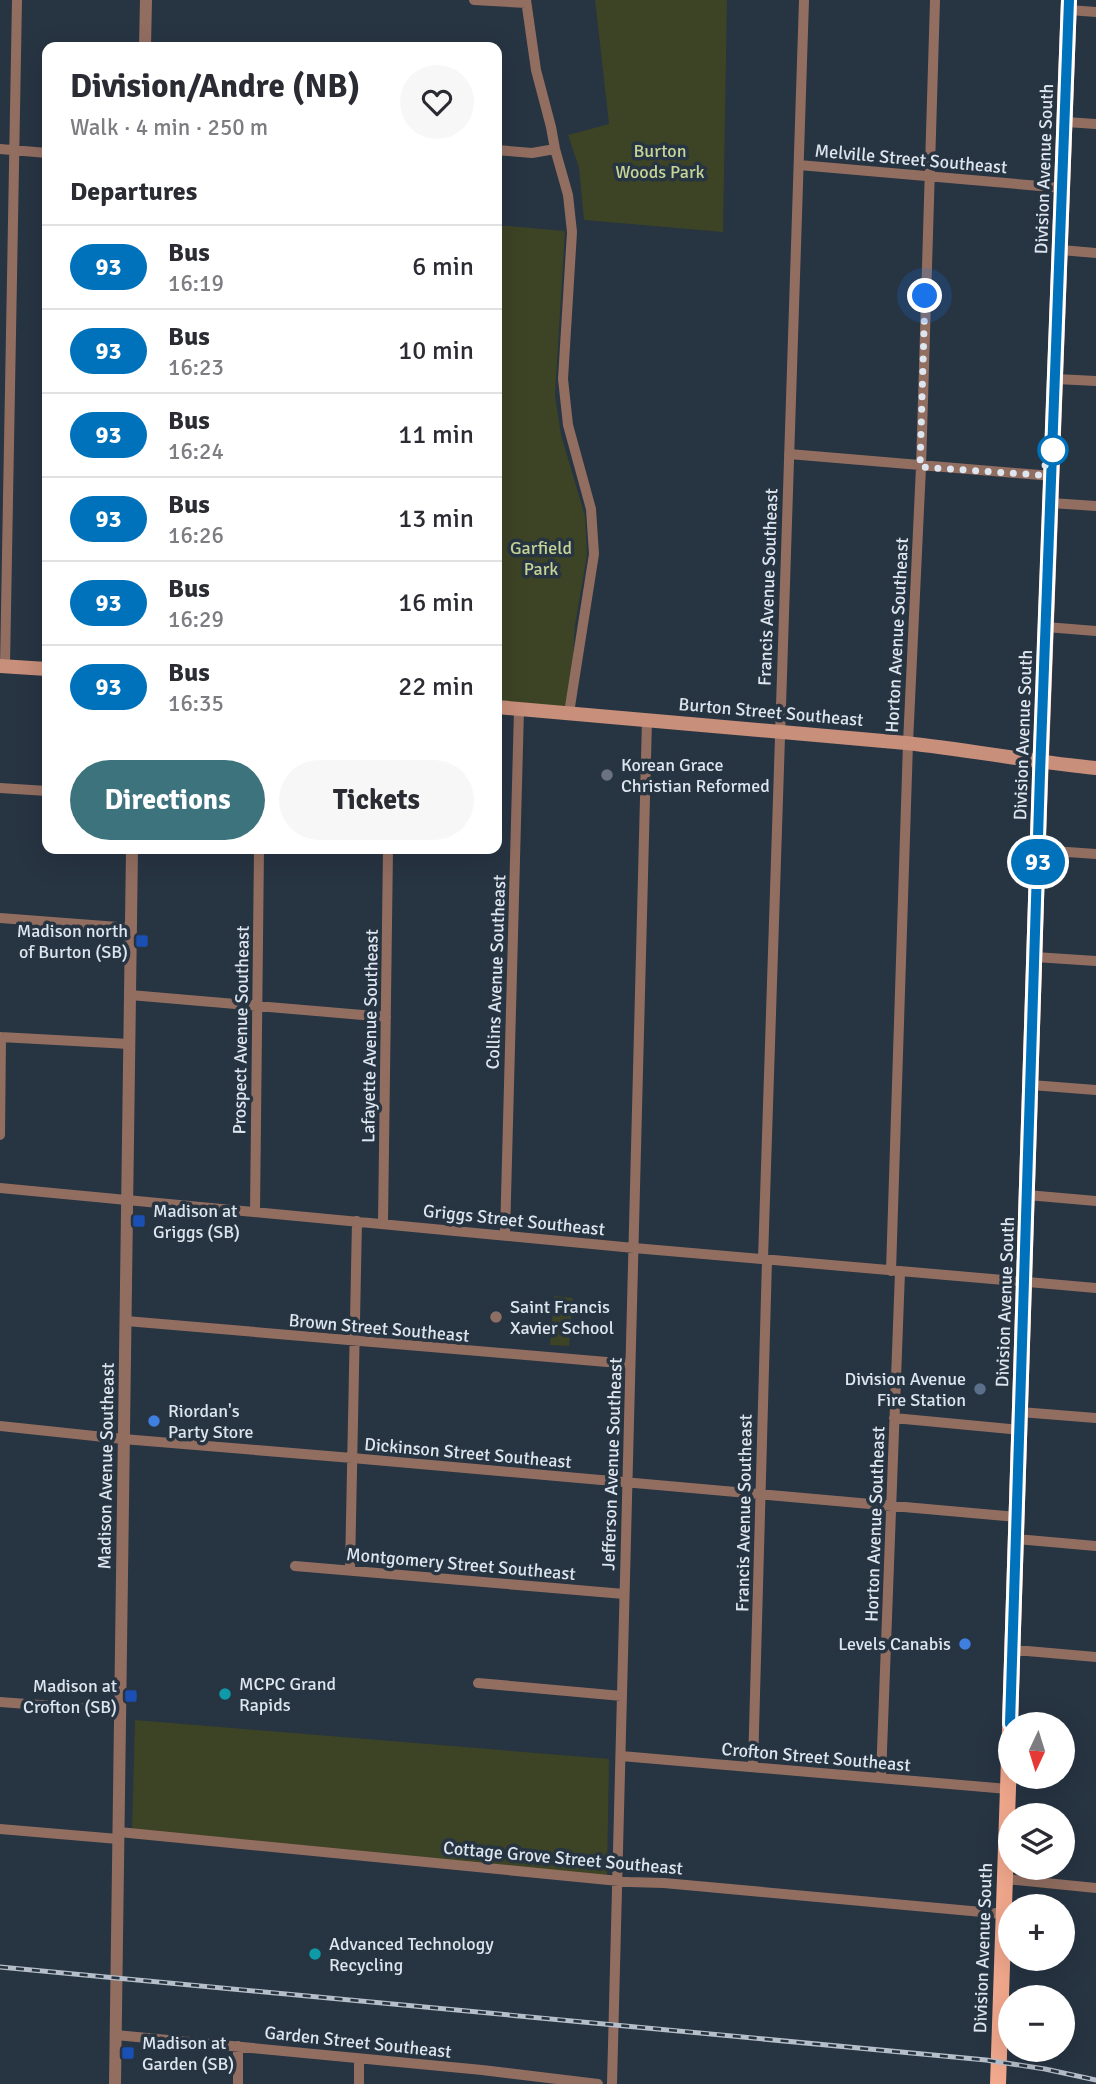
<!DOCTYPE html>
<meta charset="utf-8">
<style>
body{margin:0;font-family:Signika,sans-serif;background:#f7f7f7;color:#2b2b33;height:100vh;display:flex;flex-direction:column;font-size:26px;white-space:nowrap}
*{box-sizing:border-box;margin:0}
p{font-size:23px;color:#7c7c81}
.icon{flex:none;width:38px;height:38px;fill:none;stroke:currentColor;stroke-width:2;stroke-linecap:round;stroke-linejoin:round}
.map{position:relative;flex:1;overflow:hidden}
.panel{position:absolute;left:42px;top:42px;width:460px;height:812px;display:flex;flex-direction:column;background:#fff;border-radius:14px;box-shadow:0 7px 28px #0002}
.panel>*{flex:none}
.badge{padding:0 14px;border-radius:23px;font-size:24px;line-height:46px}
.needle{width:46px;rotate:184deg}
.controls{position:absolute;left:998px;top:1712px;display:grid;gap:14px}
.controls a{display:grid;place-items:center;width:77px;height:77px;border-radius:50%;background:#fff;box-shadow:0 7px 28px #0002;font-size:35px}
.you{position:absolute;width:35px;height:35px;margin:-18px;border:5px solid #fff;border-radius:50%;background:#1a73e8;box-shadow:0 0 0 10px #1a73e833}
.map>.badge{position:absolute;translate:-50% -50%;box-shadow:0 0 0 4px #fff}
h2{padding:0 28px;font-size:26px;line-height:63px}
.round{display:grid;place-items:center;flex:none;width:74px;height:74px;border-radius:37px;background:#f7f7f7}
.summary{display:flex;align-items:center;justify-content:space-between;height:119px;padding:0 28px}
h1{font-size:33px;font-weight:700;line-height:52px}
.action{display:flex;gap:14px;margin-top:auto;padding:14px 28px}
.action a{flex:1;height:80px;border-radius:42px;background:#3c737c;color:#fff;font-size:28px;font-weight:700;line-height:80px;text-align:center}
.action a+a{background:#f7f7f7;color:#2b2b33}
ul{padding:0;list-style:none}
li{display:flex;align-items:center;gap:21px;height:84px;padding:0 28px;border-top:2px solid #e1e1e2}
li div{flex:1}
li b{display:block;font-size:26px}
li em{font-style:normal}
li .badge{min-width:77px;font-weight:700;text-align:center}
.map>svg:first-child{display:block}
.green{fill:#3d4325}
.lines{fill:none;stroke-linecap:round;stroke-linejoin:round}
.minor{stroke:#926e61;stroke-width:10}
.tertiary{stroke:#926e61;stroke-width:12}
.secondary{stroke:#c88f7a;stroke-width:14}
.primary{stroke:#f1a88d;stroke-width:16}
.rail-casing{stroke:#b5bec9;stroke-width:5}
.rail{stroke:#273442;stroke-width:2.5;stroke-dasharray:8;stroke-linecap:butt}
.line-casing{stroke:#fff;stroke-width:16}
.line{stroke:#0072bc;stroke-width:10}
.walk{stroke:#dde5ef;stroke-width:7;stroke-dasharray:0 12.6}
.stop-dot{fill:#fff;stroke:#0072bc;stroke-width:3.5}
.worship-dot{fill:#6b7280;stroke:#273442;stroke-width:2.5}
.transit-dot{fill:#1a4fb4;stroke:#273442;stroke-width:2.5}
.education-dot{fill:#8d6e63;stroke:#273442;stroke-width:2.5}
.service-dot{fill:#5c6f8a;stroke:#273442;stroke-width:2.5}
.shop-dot{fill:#3f7fe0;stroke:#273442;stroke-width:2.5}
.culture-dot{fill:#0f9aa8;stroke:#273442;stroke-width:2.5}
.labels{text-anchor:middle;stroke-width:7;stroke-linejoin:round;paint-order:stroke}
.park-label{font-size:18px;fill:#c7d497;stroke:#273442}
.street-label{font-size:18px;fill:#dde5ef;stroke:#273442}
.poi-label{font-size:18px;fill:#dde5ef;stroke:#273442;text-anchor:start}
</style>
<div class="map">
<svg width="1096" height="2084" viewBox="0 0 1096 2084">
<rect width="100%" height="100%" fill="#273442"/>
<!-- green -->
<path class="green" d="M595 0H727L723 232 584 220 579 168 568 135 609 124Z
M497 225 565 231 555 395 561 435 585 516 587 555 575 625 570 709 497 703Z
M554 1296 573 1298 569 1346 550 1345Z
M135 1720 609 1759 607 1876 132 1831Z"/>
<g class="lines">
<!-- minor -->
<path class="minor" d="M474 0 526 3
M526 0 536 70 551 127 555 149 568 195 572 232 563 379 568 425 591 509 594 554 569 713
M1069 10 1096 12
M1066 122 1096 124
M0 149 47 153
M497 150 532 153 555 149
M799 165 1063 188
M1061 250 1096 253
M1056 379 1096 381
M789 454 1052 476
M1051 503 1096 506
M1046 627 1096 631
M5 666 17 0
M0 788 47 791
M1039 850 1096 854
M0 918 131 928
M1035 957 1096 961
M130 995 386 1017
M0 1037 129 1044
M1031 1085 1096 1090
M0 1135 1 1037
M0 1188 634 1248 1096 1288
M1027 1195 1096 1201
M255 1212 259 849
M383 1223 388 849
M505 1235 519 709
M763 1259 804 0
M891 1271 908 743 921 467 935 0
M126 1321 630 1364
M1020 1412 1096 1418
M894 1418 1020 1430
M0 1426 123 1439 352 1458 1017 1517
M1016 1539 1096 1546
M295 1566 624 1594
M350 1570 357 1221
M1012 1651H1027L1096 1657
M478 1683 622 1696
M0 1702 120 1711
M621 1756 1008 1789
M753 1767 767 1260
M881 1777 900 1272
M0 1829 118 1839
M119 1832 629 1882 664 1883 1004 1914
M1005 1879 1096 1888
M116 2035 482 2070 598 2084
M238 2084V2046
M359 2084V2059
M612 2084 647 720"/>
<!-- tertiary -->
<path class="tertiary" d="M145 47 146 0
M115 2084 132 849"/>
<!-- secondary -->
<path class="secondary" d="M0 666 47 669
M497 707C633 720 770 730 906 743 970 750 1032 762 1096 768"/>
<!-- primary -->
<path class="primary" d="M1010 1724 1038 837 1069 0
M998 2084 1010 1729"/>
<!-- rail casing -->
<g class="rail-casing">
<path id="rail" d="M0 1967 986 2060 1045 2069 1096 2080"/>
</g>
<!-- rail -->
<use href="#rail" class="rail"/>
</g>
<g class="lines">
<!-- line casing -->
<g class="line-casing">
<path id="line" d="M1010 1724 1040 774 1069 0"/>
</g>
<!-- line -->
<use href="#line" class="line"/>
<!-- walk -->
<path class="walk" d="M925 296 920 467 1040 475 1053 450"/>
</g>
<!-- markers -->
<circle class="stop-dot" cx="1053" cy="450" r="14"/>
<circle class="worship-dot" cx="607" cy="775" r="7"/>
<g class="transit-dot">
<rect x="135" y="934" width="14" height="14" rx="3.5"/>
<rect x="132" y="1214" width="14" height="14" rx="3.5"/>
<rect x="124" y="1689" width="14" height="14" rx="3.5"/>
<rect x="121" y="2046" width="14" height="14" rx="3.5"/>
</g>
<circle class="education-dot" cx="496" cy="1317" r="7"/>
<circle class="service-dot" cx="980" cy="1389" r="7"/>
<g class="shop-dot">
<circle cx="154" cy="1421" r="7"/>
<circle cx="965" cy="1644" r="7"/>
</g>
<g class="culture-dot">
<circle cx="225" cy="1694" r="7"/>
<circle cx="315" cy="1954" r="7"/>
</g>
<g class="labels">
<!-- park labels -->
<g class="park-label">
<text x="660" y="157">Burton<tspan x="660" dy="21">Woods Park</tspan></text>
<text x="541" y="554">Garfield<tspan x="541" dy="21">Park</tspan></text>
</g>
<!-- street labels -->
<g class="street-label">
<text transform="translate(911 159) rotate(5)" y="6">Melville Street Southeast</text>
<text transform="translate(1044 169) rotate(-88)" y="6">Division Avenue South</text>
<text transform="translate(768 587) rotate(-88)" y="6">Francis Avenue Southeast</text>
<text transform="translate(897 635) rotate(-87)" y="6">Horton Avenue Southeast</text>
<text transform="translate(771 712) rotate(5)" y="6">Burton Street Southeast</text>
<text transform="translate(1023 735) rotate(-88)" y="6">Division Avenue South</text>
<text transform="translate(496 972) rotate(-88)" y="6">Collins Avenue Southeast</text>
<text transform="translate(241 1030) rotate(-89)" y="6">Prospect Avenue Southeast</text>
<text transform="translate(370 1036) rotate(-89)" y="6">Lafayette Avenue Southeast</text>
<text transform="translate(514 1220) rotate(6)" y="6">Griggs Street Southeast</text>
<text transform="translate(1005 1302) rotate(-88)" y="6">Division Avenue South</text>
<text transform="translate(379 1328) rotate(5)" y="6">Brown Street Southeast</text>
<text transform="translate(468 1453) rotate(5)" y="6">Dickinson Street Southeast</text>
<text transform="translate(612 1464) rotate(-88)" y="6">Jefferson Avenue Southeast</text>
<text transform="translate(106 1466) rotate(-89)" y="6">Madison Avenue Southeast</text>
<text transform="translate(744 1513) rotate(-89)" y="6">Francis Avenue Southeast</text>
<text transform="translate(875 1524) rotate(-88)" y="6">Horton Avenue Southeast</text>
<text transform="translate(461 1564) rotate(5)" y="6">Montgomery Street Southeast</text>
<text transform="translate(816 1757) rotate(5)" y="6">Crofton Street Southeast</text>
<text transform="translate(563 1858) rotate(5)" y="6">Cottage Grove Street Southeast</text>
<text transform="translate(983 1948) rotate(-88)" y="6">Division Avenue South</text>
<text transform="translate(358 2042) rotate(6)" y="6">Garden Street Southeast</text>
</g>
<!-- poi labels -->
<g class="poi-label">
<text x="621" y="771">Korean Grace<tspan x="621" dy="21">Christian Reformed</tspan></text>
<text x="128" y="937" text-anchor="end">Madison north<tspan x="128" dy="21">of Burton (SB)</tspan></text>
<text x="153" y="1217">Madison at<tspan x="153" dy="21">Griggs (SB)</tspan></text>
<text x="510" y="1313">Saint Francis<tspan x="510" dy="21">Xavier School</tspan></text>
<text x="966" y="1385" text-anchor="end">Division Avenue<tspan x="966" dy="21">Fire Station</tspan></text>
<text x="168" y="1417">Riordan's<tspan x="168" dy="21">Party Store</tspan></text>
<text x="951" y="1650" text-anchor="end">Levels Canabis</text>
<text x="239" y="1690">MCPC Grand<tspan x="239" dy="21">Rapids</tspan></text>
<text x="117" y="1692" text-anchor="end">Madison at<tspan x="117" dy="21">Crofton (SB)</tspan></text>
<text x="329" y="1950">Advanced Technology<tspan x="329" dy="21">Recycling</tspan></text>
<text x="142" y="2049">Madison at<tspan x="142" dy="21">Garden (SB)</tspan></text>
</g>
</g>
</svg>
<div class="controls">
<a><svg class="needle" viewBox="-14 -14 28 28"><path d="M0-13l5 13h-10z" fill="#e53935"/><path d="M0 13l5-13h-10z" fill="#7c7c81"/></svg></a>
<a><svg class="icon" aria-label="layers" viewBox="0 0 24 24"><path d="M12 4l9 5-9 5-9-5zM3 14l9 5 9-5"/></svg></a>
<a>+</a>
<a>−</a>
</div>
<div class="you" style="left:925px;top:296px"></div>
<b class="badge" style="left:1038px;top:862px;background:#0072bc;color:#fff">93</b>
<section class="panel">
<div class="summary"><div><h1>Division/Andre (NB)</h1><p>Walk · 4 min · 250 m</p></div><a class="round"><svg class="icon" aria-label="heart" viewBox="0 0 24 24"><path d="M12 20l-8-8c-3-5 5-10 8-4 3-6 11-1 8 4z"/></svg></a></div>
<h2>Departures</h2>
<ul>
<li><span class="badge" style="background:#0072bc;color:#fff">93</span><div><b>Bus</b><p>16:19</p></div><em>6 min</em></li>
<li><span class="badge" style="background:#0072bc;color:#fff">93</span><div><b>Bus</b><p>16:23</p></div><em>10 min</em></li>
<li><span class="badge" style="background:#0072bc;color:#fff">93</span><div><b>Bus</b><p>16:24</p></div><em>11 min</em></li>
<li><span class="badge" style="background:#0072bc;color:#fff">93</span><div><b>Bus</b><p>16:26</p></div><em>13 min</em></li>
<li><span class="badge" style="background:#0072bc;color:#fff">93</span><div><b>Bus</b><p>16:29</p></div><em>16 min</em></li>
<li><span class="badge" style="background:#0072bc;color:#fff">93</span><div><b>Bus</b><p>16:35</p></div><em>22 min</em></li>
</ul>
<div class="action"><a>Directions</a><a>Tickets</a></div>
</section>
</div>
